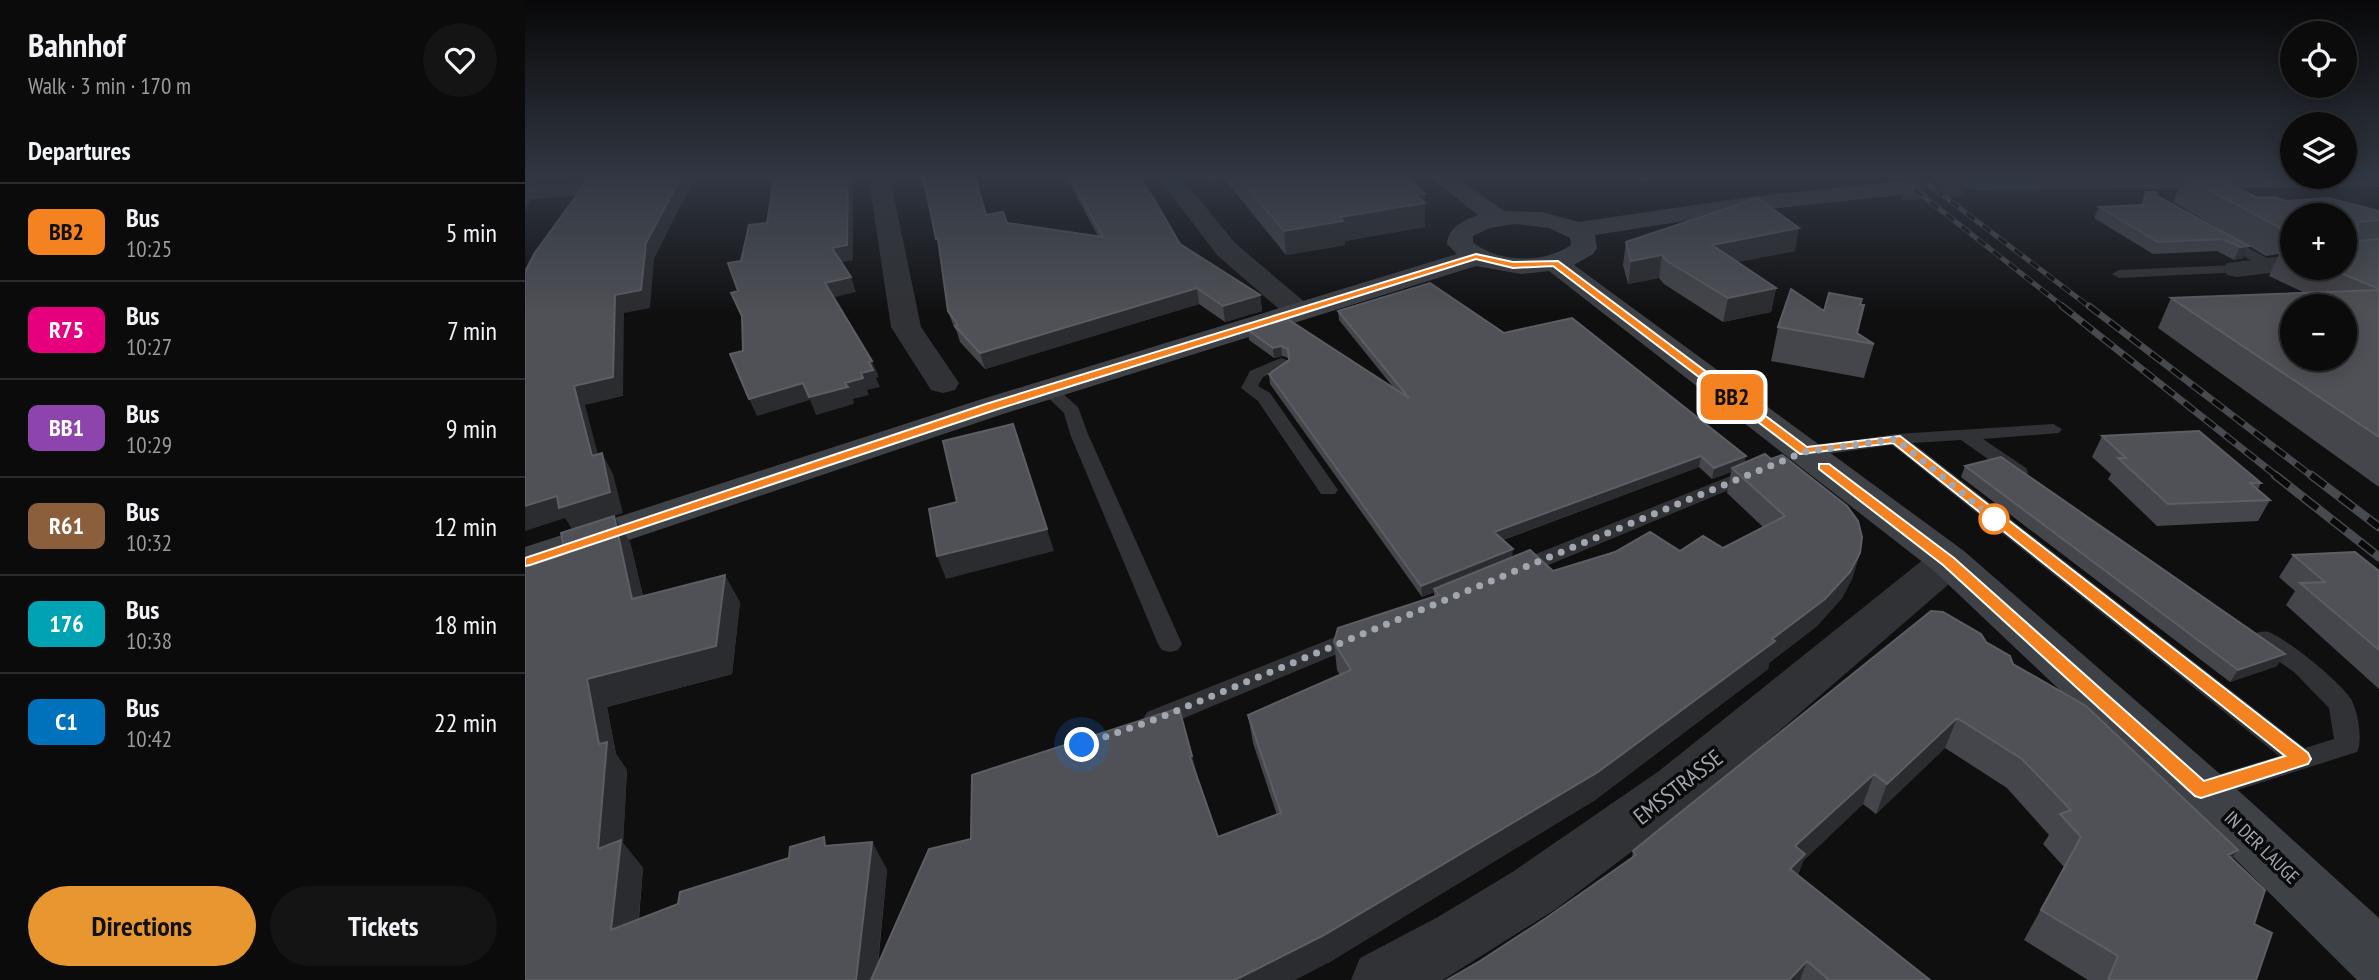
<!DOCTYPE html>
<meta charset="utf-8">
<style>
body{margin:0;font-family:"PT Sans Narrow",sans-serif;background:#141415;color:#f1f3f6;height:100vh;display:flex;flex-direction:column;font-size:26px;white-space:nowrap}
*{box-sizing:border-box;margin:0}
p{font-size:23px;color:#9a9b9d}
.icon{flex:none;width:38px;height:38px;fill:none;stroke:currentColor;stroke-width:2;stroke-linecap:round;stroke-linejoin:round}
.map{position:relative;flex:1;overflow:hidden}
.side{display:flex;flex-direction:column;background:#0b0b0c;width:525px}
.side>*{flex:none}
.badge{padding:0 14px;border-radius:10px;font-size:24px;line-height:46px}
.tools{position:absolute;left:1755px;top:21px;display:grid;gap:14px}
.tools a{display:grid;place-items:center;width:77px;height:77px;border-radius:50%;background:#0b0b0c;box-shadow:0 4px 18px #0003,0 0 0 2px #2b2b2d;font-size:35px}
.you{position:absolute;width:35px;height:35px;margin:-18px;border:5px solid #fff;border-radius:50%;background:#1a73e8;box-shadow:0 0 0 10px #1a73e833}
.map>.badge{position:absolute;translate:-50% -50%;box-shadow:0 0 0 4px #fff}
h2{padding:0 28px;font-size:26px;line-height:63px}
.round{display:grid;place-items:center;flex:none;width:74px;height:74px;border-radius:37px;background:#141415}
.summary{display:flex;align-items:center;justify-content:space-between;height:119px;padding:0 28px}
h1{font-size:33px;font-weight:800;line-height:52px}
.primary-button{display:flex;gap:14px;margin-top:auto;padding:14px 28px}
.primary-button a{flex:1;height:80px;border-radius:42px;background:#e89730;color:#111;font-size:28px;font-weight:800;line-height:80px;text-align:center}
.primary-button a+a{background:#141415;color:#f1f3f6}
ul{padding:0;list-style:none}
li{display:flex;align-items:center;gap:21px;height:98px;padding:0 28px;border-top:2px solid #2b2b2d}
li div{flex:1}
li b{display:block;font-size:26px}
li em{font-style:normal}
li .badge{min-width:77px;font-weight:700;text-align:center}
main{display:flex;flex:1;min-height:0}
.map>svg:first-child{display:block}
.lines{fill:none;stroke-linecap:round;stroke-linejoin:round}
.secondary-tunnel{stroke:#2c2d30;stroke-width:25;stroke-dasharray:25 13;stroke-linecap:butt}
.lane{fill:#303235;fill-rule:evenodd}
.street{fill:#303235;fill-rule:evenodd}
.secondary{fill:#3e4145;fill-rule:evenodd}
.rail-far2-casing{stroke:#474a4e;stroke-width:5}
.rail-far1-casing{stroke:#474a4e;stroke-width:7}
.rail-casing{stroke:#474a4e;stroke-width:9}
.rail-far2{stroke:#0a0a0b;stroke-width:3.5;stroke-dasharray:10;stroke-linecap:butt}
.rail-far1{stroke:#0a0a0b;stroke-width:4.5;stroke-dasharray:13;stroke-linecap:butt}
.rail{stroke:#0a0a0b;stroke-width:6;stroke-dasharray:18;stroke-linecap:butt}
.wall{fill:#45464b;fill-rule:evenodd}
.shaded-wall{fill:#2b2c2f}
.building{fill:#4f5156;stroke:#5c5e64;stroke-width:2;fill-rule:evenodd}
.line{fill:#f58220;stroke:#fff;stroke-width:2}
.walk{stroke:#a1a7b1;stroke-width:7;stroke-dasharray:0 12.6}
.stop-dot{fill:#fff;stroke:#f58220;stroke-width:3.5}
.labels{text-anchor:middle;stroke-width:7;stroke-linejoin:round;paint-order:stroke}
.street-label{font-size:19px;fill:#a1a7b1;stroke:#0a0a0b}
.near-street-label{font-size:23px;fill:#a1a7b1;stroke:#0a0a0b}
</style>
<main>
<section class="side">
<div class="summary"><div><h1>Bahnhof</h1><p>Walk · 3 min · 170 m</p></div><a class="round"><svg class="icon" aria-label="heart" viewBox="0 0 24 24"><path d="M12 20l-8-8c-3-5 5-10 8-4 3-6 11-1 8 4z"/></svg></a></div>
<h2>Departures</h2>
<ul>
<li><span class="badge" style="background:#f58220;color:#111">BB2</span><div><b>Bus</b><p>10:25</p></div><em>5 min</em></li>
<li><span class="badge" style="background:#e6007e;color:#fff">R75</span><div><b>Bus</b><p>10:27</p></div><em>7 min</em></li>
<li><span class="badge" style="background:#8e44ad;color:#fff">BB1</span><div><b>Bus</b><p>10:29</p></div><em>9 min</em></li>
<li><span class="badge" style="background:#8b5e3c;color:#fff">R61</span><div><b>Bus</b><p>10:32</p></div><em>12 min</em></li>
<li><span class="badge" style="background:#00a3b4;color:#fff">176</span><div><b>Bus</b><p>10:38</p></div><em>18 min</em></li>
<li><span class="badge" style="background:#0072bc;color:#fff">C1</span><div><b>Bus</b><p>10:42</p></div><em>22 min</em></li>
</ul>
<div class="primary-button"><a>Directions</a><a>Tickets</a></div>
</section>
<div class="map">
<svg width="1854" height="980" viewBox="0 0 1854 980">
<rect width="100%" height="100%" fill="#0f0f10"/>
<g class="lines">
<!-- secondary-tunnel -->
<path class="secondary-tunnel" d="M1376 188 1449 183"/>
<!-- lane -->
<path class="lane" d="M1700 236 1750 262 1752 265 1750 268H1740L1695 243 1694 240Z
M1712 265 1717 266V272L1594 278 1587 274 1594 270Z
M756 358 762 360 764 363 762 366 738 377 733 386 745 393 813 490 810 494H796L733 401 716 388 725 371Z
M522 384 528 385 553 407 563 434 657 644 653 650 645 652 637 650 633 644 545 434 539 413 514 389Z
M1528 424 1537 429 1534 433 1458 439 1501 468 1503 472 1501 476H1487L1436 440 1388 443 1780 748 1809 739 1804 708 1769 672 1730 645 1726 639 1730 633C1736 632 1740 630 1746 633 1767 643 1813 680 1826 699 1833 711 1838 741 1832 752L1681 800 1671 797 1668 789 1671 781 1754 756 1367 445 1275 458 1266 453 1275 448 1371 434Z
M1228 467 1237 473 1235 477 1002 574H986L983 569 986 564Z
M833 628 841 630 845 636 841 642 640 726 631 729 622 726 618 719 622 712Z"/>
<!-- street -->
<path class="street" d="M346 177H368L367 187 396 327 434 383 430 390 418 393 406 390 366 327 345 187Z
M633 177H656L710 243 782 304 787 310 782 316 772 319 762 316 692 255Z
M59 182 67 184 70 189 67 194 0 200V186Z
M1768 255V268L1777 269 1712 277 1702 275 1698 269 1702 263Z
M1424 547 1439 551 1445 561 1439 571 1172 802 1031 909 918 980H826L835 958 913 917 989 871 1134 771 1409 551Z"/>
<!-- secondary -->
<path class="secondary" d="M905 177H931L979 211 1017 212 1054 222 1224 197 1376 181 1384 183 1387 188 1384 193 1376 195 1224 211 1070 235 1072 248 1068 254 1049 265 1439 551 1695 774 1854 918V980H1832L1657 806 1409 571 1024 271 996 274 951 266 478 414 0 575V547L454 400 932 254 922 244C923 227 939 220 953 215ZM990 224 1024 228 1045 238 1046 245C1019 264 973 263 948 242V236L965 228Z
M1444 177H1854V187L1449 190 1441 188 1438 183Z"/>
<!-- rail-far2 casing -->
<g class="rail-far2-casing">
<path id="rail-far2" d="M1374 177 1540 308
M1394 177 1566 308"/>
</g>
<!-- rail-far1 casing -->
<g class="rail-far1-casing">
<path id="rail-far1" d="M1537 306 1753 477
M1564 306 1788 477"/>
</g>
<!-- rail casing -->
<g class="rail-casing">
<path id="rail" d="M1750 475 1854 557
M1786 475 1854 527"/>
</g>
<!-- rail-far2 -->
<use href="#rail-far2" class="rail-far2"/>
<!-- rail-far1 -->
<use href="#rail-far1" class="rail-far1"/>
<!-- rail -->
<use href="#rail" class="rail"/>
</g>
<!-- wall -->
<path class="wall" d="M541 177H614L655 244 735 295 737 311 700 322 674 304 460 369 435 342 432 332 429 327 423 311 461 215 482 223 573 236Z
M681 177H881L900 194V227L820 241V245L761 255 701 181 686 183Z
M1110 177H1167L1125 181H1114Z
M1658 177H1690L1733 198 1854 211V487L1633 328 1646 298 1780 293 1744 276 1754 254 1741 256 1648 202ZM1768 215H1820V268H1768Z
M1621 192 1632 196 1724 246 1718 258 1709 260 1692 251 1628 254 1569 218 1574 207 1616 205Z
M1101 242 1270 251 1212 262 1251 288 1246 312 1198 322 1139 284 1134 278 1103 284 1098 265Z
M1335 305 1332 333 1349 344 1339 378 1246 361 1253 327 1299 311Z
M813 311 979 333 1220 462 1335 553 1327 579 1317 598 1292 626 1244 663 1243 669 1070 800 803 963 0 980 40 554 105 542 118 596 215 602 207 674 82 707 91 754 102 770 98 843 118 868 114 919 153 904 264 858 304 845 347 842 362 870 353 965 446 839 667 756 673 778 693 837 752 815 728 743 723 715 815 675 812 670 809 642 909 596V592L897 597 745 384 744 374 764 360V358L757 356 749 358 724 340 723 330 868 387 814 320ZM1174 467 1187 479 1206 472 1202 493 1238 527 1198 548 1155 551 1028 571 987 557 978 540Z
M1577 436 1736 483 1733 489 1745 500 1733 521 1632 526 1583 479 1586 474 1567 457Z
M1440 466 1752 666 1705 682 1436 477Z
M1768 555 1854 571V689L1761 605 1770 591 1754 577Z
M1461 642 1713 850 1707 858 1729 924 1731 980H1563L1499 940 1539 867 1518 844 1524 835 1482 788 1420 748 1351 814 1338 804 1278 861 1273 875 1405 980H922L955 961 1021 918 1107 857 1108 851Z"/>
<!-- shaded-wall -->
<path class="shaded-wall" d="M0 177H20L17 182 0 184Z
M30 177H54L52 179 32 181Z
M156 177H170L129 259 125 308 99 313 98 396 60 405 79 477 67 456 49 386 90 295 121 243Z
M323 177H328V260L313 263 307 248Z
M685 177H701V181L686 183Z
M1125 177H1167L1125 181Z
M0 193 5 202 0 210Z
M900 194V227L820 241V245L761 255 759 231 815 217 890 195Z
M1274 228 1270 251 1183 268 1187 245Z
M1724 246 1718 258 1709 260 1715 247Z
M1137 255 1134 278 1103 284 1106 261Z
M326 277 331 292 306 298 300 283Z
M672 288 674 304 460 369 455 353Z
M1251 288 1246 312 1198 322 1203 298Z
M735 295 737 311 700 322 698 306Z
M756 346 757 356 749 358 748 348Z
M347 361 354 377 351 378 355 387 342 390 344 395 328 399 329 404 291 415 284 397 320 383 336 373 344 362Z
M278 383 285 400 232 416 224 399Z
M77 453 88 474 98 513 47 529 40 518 0 531V506Z
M1176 456 1174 467 969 543V532Z
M1221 456 1219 466 1207 468 1206 472 1187 479 1189 468Z
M89 516 105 542 125 626 107 599Z
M522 529 529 551 421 579 412 556Z
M988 549 987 561 909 589V592L897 597 896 586Z
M1335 553 1327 579 1317 598 1292 626 1244 663 1243 669 1070 800 803 963 770 980H710L1247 639Z
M200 575 215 602 207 674 82 707 91 754 102 770 98 843 118 868 110 957 86 930 73 849 74 744 62 679Z
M1760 654 1752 666 1705 682 1713 670Z
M1432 718 1420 748 1351 814 1362 784Z
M667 756 674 784 665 757Z
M1349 774 1338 804 1278 861 1270 884 1255 898 1270 846Z
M347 842 362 870 351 980H331Z
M1713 850 1691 880 1703 855Z
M1282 961 1275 980H1264Z"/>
<!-- building -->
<path class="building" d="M65 177H156L121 243 116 290 90 295 88 377 49 386 67 456 77 453 85 492 34 508 32 496 0 506V272L9 254Z
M249 177H323L322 245 307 248 326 277 300 283 347 361 344 362 348 370 336 373 338 378 320 383 323 387 284 397 278 383 224 399 205 354 218 351 217 316 206 293 213 291 203 263 216 261 224 225 242 223Z
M396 177H450L461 215 478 212 482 223 578 237 545 177H614L630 201 655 244 735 295 698 306 672 288 455 353 430 326 433 325 423 311 413 239H411L401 190Z
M714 177H881L900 194 890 195 900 203 815 217 818 221 759 231Z
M1660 177H1690L1733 198 1750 197 1760 201 1803 198 1854 211V220L1833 222V241L1854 239V289L1804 268H1820V215H1768V227L1755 228Z
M1621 192H1631L1632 196 1724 246 1715 247 1697 239 1633 242 1574 207 1618 205Z
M1233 198 1274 228 1187 245 1251 288 1203 298 1142 261 1137 255 1106 261 1101 242Z
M1768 246V252L1758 248Z
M905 283 979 333 1047 318 1221 456 1189 468 1176 456 969 532 988 549 896 586 744 374 764 360 763 349 756 346 748 348 723 330 761 318 884 398 813 311Z
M1266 289 1299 311 1304 293 1337 299 1335 305H1339L1332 333 1349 344 1253 327Z
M1854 290V437L1646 298ZM1768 306H1820V359H1768Z
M488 424 522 529 412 556 404 509 432 502 418 441Z
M1674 431 1736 483H1725L1745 500 1643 504 1593 458H1601L1577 436Z
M1240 454 1246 459 1257 455 1322 506 1333 521 1337 537 1335 553 1325 572 1300 599 1247 639 1250 641 1073 772 799 935 710 980H346L404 849 446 839 447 775 654 708 667 756 665 757 693 837 756 813 723 715 826 670 809 642 813 628 914 595 909 589 1005 550 1028 571 1090 552 1125 532 1155 551 1178 536 1198 548 1260 516 1207 468Z
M1476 457 1760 654 1713 670 1440 466Z
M89 516 107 599 200 575 191 646 62 679 74 744 82 742 73 849 96 840 86 930 153 904 155 892 264 858 265 847 299 837 300 846 347 842 331 980H0V567L40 554 36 533Z
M1830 552 1854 571V650L1775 583 1800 582 1768 555Z
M1406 611 1418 612 1456 634 1461 642 1485 656 1488 664 1561 706 1713 850 1703 855 1740 890 1729 924 1747 933 1731 980H1583L1593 956 1516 910 1556 837 1535 814 1546 810 1497 759 1432 718 1362 784 1349 774 1270 846 1280 854 1265 869 1405 980H1304L1282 961 1264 980H922L955 961 1021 918 1111 855 1108 851 1125 837Z"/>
<!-- sky -->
<linearGradient id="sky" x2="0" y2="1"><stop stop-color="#080809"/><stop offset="0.56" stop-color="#313742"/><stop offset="1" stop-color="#313742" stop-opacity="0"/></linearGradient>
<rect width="1854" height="315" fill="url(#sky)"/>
<!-- line -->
<path class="line" d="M951 254 988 262 1033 261 1282 447 1375 436 1783 753 1786 759 1783 764 1676 798 1670 796 1418 565 1294 469V464H1304L1429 558 1679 781 1760 756 1368 443 1275 454 1028 266 988 268 951 259 470 410 5 565 0 566V558L461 404Z"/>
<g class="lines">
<!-- walk -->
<path class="walk" d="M557 745 634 718 1279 452 1371 439 1469 519"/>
</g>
<!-- markers -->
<circle class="stop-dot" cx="1469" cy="519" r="14"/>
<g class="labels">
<!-- street labels -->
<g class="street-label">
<text transform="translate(1737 847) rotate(44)" y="7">IN DER LAUGE</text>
</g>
<!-- near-street labels -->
<g class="near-street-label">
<text transform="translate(1153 787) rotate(-38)" y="8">EMSSTRASSE</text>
</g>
</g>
</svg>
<div class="tools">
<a><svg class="icon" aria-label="locate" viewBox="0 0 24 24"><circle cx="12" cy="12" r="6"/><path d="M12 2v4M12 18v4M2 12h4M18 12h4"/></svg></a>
<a><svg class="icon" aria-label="layers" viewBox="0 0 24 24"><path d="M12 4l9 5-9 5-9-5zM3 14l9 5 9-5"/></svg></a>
<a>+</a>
<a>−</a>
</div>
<div class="you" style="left:557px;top:745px"></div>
<b class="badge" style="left:1207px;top:397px;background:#f58220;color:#111">BB2</b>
</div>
</main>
